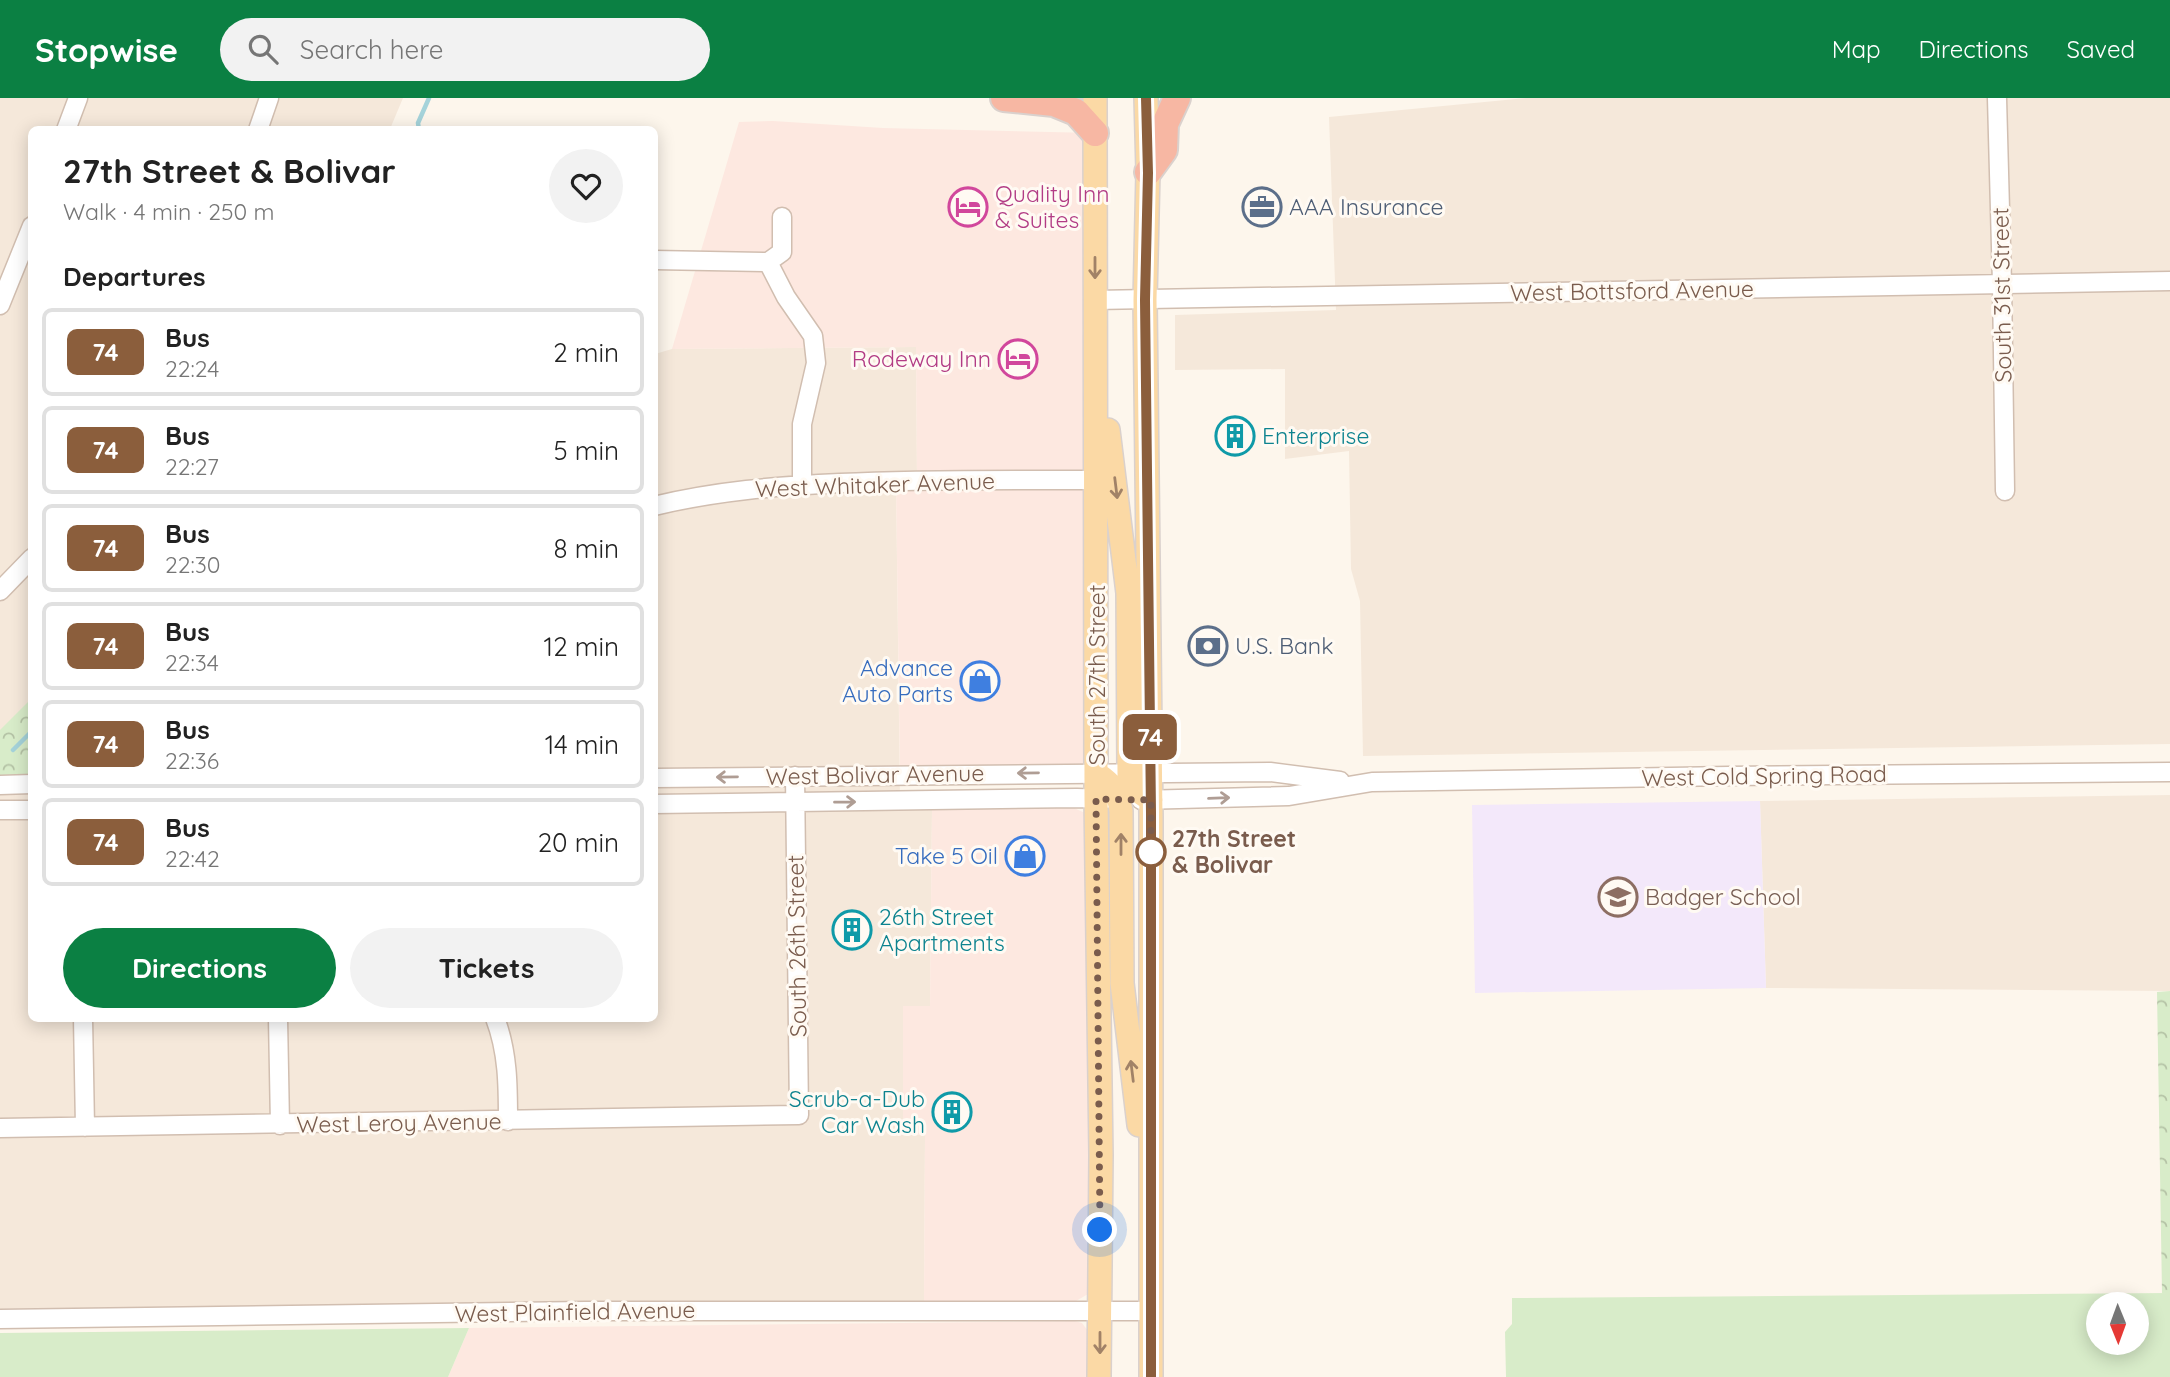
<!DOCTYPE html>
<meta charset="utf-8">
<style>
body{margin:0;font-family:Quicksand,sans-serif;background:#f2f2f2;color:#222;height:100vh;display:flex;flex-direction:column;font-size:26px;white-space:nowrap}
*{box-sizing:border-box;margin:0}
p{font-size:23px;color:#767676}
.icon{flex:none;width:38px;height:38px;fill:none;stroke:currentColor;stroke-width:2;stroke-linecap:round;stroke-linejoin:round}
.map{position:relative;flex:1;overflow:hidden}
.side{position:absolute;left:28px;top:28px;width:630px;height:896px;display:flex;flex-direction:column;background:#fff;border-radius:10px;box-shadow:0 4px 18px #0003}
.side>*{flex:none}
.badge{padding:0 14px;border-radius:10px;font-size:24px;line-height:46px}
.needle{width:46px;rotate:179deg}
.fabs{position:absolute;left:2086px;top:1194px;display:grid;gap:14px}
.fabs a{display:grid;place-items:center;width:63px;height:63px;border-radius:50%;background:#fff;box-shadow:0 4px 18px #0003;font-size:35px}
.you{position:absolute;width:35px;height:35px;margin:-18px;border:5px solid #fff;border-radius:50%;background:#1a73e8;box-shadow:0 0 0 10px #1a73e833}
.map>.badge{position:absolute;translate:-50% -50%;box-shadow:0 0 0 4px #fff}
h2{padding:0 35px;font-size:26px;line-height:63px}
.round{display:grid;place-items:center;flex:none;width:74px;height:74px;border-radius:37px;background:#f2f2f2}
.summary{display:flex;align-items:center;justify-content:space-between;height:119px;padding:0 35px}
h1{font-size:33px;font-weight:700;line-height:52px}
.button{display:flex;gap:14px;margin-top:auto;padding:14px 35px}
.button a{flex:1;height:80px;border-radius:42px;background:#0b8043;color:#fff;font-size:28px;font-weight:700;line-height:80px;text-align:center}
.button a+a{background:#f2f2f2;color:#222}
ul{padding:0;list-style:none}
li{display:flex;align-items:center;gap:21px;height:88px;margin:0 14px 10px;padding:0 21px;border:4px solid #e0e0e0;border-radius:10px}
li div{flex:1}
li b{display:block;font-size:26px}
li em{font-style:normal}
li .badge{min-width:77px;font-weight:700;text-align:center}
header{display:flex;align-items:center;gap:42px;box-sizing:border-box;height:98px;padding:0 35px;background:#0b8043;color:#fff}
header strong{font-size:33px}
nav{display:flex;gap:38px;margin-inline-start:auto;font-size:24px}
.search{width:490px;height:63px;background:#f2f2f2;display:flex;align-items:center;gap:18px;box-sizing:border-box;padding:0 24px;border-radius:38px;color:#767676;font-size:26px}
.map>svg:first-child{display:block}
.residential{fill:#f5e8da}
.commercial{fill:#fde8e0}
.education{fill:#f3e8fa}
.grass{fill:#d8ecc9;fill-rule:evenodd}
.park{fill:url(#park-crowns)}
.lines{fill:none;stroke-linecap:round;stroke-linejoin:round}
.stream{stroke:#a5d3da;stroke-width:4.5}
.minor-casing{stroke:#d1beb0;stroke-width:21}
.major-casing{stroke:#dad1cd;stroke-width:26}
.highway-casing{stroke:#dad1cd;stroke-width:30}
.minor{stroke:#fff;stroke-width:18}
.major{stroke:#fbd9a5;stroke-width:23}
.highway{stroke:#f7b7a3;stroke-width:26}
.oneway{stroke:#a18267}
.oneway2{stroke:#af9d94}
.line-casing{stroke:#fff;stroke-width:16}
.line{stroke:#8b5e3c;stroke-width:10}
.walk{stroke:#7a5c4d;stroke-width:7;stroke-dasharray:0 12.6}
.stop-dot{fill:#fff;stroke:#8b5e3c;stroke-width:3.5}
.labels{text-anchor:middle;stroke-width:6;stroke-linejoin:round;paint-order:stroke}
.hotel-label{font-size:23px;fill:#b23c85;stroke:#fffaf3;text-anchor:start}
.service-label{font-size:23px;fill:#4e5e75;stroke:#fffaf3;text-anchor:start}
.street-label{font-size:23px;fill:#7a5c4d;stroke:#fffaf3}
.culture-label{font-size:23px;fill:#0d838f;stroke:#fffaf3;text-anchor:start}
.shop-label{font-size:23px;fill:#366cbe;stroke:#fffaf3;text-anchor:end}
.stop-label{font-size:23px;font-weight:bold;fill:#7a5c4d;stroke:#fffaf3;text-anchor:start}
.education-label{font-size:23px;fill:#785e54;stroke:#fffaf3;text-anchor:start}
</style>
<header>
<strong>Stopwise</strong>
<div class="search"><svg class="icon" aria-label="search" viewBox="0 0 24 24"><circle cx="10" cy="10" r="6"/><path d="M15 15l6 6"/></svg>Search here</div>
<nav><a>Map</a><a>Directions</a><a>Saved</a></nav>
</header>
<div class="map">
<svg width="2170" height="1279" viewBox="0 0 2170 1279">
<defs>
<pattern id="park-crowns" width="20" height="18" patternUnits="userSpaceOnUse" patternTransform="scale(1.75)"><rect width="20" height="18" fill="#d8ecc9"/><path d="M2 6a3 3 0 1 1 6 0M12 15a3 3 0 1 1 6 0" fill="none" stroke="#b4c2a5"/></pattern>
</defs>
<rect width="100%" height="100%" fill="#fdf6ec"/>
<!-- residential -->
<path class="residential" d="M0 0H403L390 31 32 32V920H654L655 256 672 251 916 249 917 382 896 383 900 703 932 711 930 909H903V1036L925 1037 924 1204 0 1221Z
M1526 0H2170V646L1363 658 1360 503 1351 471 1349 353 1285 361V271L1175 272V217L1336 212 1329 19Z
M2170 697V893L1766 890 1760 703Z"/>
<!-- commercial -->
<path class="commercial" d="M773 23 883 30 1095 35 1096 675 900 678 896 383 917 382 916 249 672 251 739 24Z
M1074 710 1085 715 1088 721 1090 1190 1088 1196 1076 1203 924 1204 925 1037 903 1036V908H930L932 711Z
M1075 1223 1082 1225 1091 1237V1279H448L469 1230Z"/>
<!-- education -->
<path class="education" d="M1760 703 1766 890 1475 895 1472 707Z"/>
<!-- grass -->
<path class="grass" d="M2170 1195V1279H1506L1505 1234 1512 1226V1200ZM2098 1206H2137V1244H2098Z
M469 1230 448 1279H0V1235Z"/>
<!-- park -->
<path class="park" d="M31 601V678H0V632Z
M2170 893V1195H2162L2157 894Z"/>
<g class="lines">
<!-- stream -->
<path class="stream" d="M419 32 418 25 429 0
M13 652 32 633"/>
<!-- minor casing -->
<g class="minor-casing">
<path id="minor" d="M1997 0 2002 186 2005 393
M66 32 78 0
M258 32 269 0
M654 162 768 164 782 154V119
M768 164 786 199 813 238 816 265 802 326V387
M1095 202 2170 183
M0 207 32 128
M654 408C716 393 777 388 840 385 926 381 1011 382 1097 382
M0 493 32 460
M654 680 1270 674 1340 683
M0 687 32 686
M1141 702 1289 698 1372 684 1729 678 2170 674
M654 706 1077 700 1106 701
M0 712H32
M83 920 85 1029
M278 920 280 1027
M495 920C508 954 508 988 508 1023
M0 1030 799 1017 795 678
M0 1221 586 1213H1149"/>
</g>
<!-- major casing -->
<g class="major-casing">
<path id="major" d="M1095 0 1096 701 1101 1057 1099 1279
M1146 0 1148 74 1145 202 1151 719V1279
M1108 332 1128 495 1129 676 1135 691 1151 702
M1096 675C1113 687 1118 692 1121 713L1122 885 1139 1027"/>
</g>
<!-- highway casing -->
<g class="highway-casing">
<path id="highway" d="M1004 0 1054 5 1076 14 1095 35
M1148 74 1164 52 1165 26 1177 0"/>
</g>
<!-- minor -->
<use href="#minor" class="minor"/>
<!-- major -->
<use href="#major" class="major"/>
<!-- highway -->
<use href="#highway" class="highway"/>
</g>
<!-- one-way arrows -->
<defs><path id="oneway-shaft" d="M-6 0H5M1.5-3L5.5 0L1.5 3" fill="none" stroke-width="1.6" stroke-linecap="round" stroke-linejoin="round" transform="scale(1.75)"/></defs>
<g class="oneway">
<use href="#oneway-shaft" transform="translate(1095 170) rotate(90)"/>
<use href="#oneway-shaft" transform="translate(1116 390) rotate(83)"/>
<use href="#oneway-shaft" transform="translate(1121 746) rotate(-90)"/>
<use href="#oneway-shaft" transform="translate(1132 973) rotate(-97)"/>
<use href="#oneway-shaft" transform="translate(1100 1245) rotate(90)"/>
</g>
<g class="oneway2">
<use href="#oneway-shaft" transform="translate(1028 675) rotate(179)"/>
<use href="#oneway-shaft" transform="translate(727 679) rotate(179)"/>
<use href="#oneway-shaft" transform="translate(1219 700) rotate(-2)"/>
<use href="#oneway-shaft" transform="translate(845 704) rotate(-1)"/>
</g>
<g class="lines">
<!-- line casing -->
<g class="line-casing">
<path id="line" d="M1146 0 1148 75 1145 202 1151 715V1279"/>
</g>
<!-- line -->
<use href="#line" class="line"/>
<!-- walk -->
<path class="walk" d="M1100 1132 1096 701 1151 702V754"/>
</g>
<!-- icons -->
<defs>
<g id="hotel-ring" transform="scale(2.0125)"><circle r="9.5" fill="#fffaf3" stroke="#d1479c" stroke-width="1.5"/><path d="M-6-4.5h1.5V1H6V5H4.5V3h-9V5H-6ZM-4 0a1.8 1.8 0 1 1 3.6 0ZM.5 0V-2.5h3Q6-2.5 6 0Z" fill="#d1479c"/></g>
<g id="office-ring" transform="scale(2.0125)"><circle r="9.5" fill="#fffaf3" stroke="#5c6f8a" stroke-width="1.5"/><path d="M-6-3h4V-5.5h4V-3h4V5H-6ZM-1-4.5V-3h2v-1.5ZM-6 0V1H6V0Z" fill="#5c6f8a"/></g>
<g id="building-ring" transform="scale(2.0125)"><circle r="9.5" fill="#fffaf3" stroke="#0f9aa8" stroke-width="1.5"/><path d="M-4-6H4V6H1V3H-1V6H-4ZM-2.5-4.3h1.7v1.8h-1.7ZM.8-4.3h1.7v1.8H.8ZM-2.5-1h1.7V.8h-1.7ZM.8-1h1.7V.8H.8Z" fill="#0f9aa8"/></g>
<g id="bank-ring" transform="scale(2.0125)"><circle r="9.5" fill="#fffaf3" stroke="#5c6f8a" stroke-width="1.5"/><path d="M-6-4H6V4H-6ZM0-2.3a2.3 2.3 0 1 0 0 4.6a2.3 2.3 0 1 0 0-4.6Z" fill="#5c6f8a"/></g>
<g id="shop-ring" transform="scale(2.0125)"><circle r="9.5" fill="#fffaf3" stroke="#3f7fe0" stroke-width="1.5"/><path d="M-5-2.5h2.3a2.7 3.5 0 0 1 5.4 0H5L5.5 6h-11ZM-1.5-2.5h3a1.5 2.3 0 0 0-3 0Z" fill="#3f7fe0"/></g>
<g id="school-ring" transform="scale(2.0125)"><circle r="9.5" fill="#fffaf3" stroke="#8d6e63" stroke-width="1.5"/><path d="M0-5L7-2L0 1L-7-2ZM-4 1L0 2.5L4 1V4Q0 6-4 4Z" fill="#8d6e63"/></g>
</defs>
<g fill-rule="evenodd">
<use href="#hotel-ring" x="968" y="109"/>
<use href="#office-ring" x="1262" y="109"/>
<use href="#hotel-ring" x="1018" y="261"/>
<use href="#building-ring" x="1235" y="338"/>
<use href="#bank-ring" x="1208" y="548"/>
<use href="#shop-ring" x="980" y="583"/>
<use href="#shop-ring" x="1025" y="758"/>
<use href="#school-ring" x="1618" y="799"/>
<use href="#building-ring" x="852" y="832"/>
<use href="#building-ring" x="952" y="1014"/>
</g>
<!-- markers -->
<circle class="stop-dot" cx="1151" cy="754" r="14"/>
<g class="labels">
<!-- hotel labels -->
<g class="hotel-label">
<text x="995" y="104">Quality Inn<tspan x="995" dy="26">&amp; Suites</tspan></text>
<text x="991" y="269" text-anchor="end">Rodeway Inn</text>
</g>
<!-- service labels -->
<g class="service-label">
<text x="1289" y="117">AAA Insurance</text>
<text x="1235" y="556">U.S. Bank</text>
</g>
<!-- street labels -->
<g class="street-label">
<text transform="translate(1632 193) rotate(-1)" y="8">West Bottsford Avenue</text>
<text transform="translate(2002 197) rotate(-91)" y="8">South 31st Street</text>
<text transform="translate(875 387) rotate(-2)" y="8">West Whitaker Avenue</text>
<text transform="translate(1097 577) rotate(-90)" y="8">South 27th Street</text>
<text transform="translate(875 677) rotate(-1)" y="8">West Bolivar Avenue</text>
<text transform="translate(1764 678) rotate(-1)" y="8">West Cold Spring Road</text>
<text transform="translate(797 848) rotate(-91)" y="8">South 26th Street</text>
<text transform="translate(399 1025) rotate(-1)" y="8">West Leroy Avenue</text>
<text transform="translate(575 1214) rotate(-1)" y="8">West Plainfield Avenue</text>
</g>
<!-- culture labels -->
<g class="culture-label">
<text x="1262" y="346">Enterprise</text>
<text x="879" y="827">26th Street<tspan x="879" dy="26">Apartments</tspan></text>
<text x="925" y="1009" text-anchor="end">Scrub-a-Dub<tspan x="925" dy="26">Car Wash</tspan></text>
</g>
<!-- shop labels -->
<g class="shop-label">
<text x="953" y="578">Advance<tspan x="953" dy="26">Auto Parts</tspan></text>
<text x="998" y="766">Take 5 Oil</text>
</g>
<!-- stop labels -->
<g class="stop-label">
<text x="1172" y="749">27th Street<tspan x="1172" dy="26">&amp; Bolivar</tspan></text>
</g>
<!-- education labels -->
<g class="education-label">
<text x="1645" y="807">Badger School</text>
</g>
</g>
</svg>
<div class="fabs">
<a><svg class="needle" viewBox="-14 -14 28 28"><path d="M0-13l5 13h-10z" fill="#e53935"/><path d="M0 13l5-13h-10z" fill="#767676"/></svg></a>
</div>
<div class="you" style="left:1100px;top:1132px"></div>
<b class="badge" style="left:1150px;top:639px;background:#8b5e3c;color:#fff">74</b>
<section class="side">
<div class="summary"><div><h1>27th Street &amp; Bolivar</h1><p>Walk · 4 min · 250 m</p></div><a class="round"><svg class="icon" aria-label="heart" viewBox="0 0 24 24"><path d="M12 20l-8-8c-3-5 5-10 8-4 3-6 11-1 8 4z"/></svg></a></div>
<h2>Departures</h2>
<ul>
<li><span class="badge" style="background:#8b5e3c;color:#fff">74</span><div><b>Bus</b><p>22:24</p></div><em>2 min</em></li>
<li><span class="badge" style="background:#8b5e3c;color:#fff">74</span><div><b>Bus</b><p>22:27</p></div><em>5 min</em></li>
<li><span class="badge" style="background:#8b5e3c;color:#fff">74</span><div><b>Bus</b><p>22:30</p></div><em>8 min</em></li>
<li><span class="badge" style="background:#8b5e3c;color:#fff">74</span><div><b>Bus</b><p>22:34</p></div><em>12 min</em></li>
<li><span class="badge" style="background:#8b5e3c;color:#fff">74</span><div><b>Bus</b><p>22:36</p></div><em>14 min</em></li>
<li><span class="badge" style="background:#8b5e3c;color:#fff">74</span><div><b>Bus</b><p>22:42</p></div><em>20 min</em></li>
</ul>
<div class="button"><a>Directions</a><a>Tickets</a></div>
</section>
</div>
